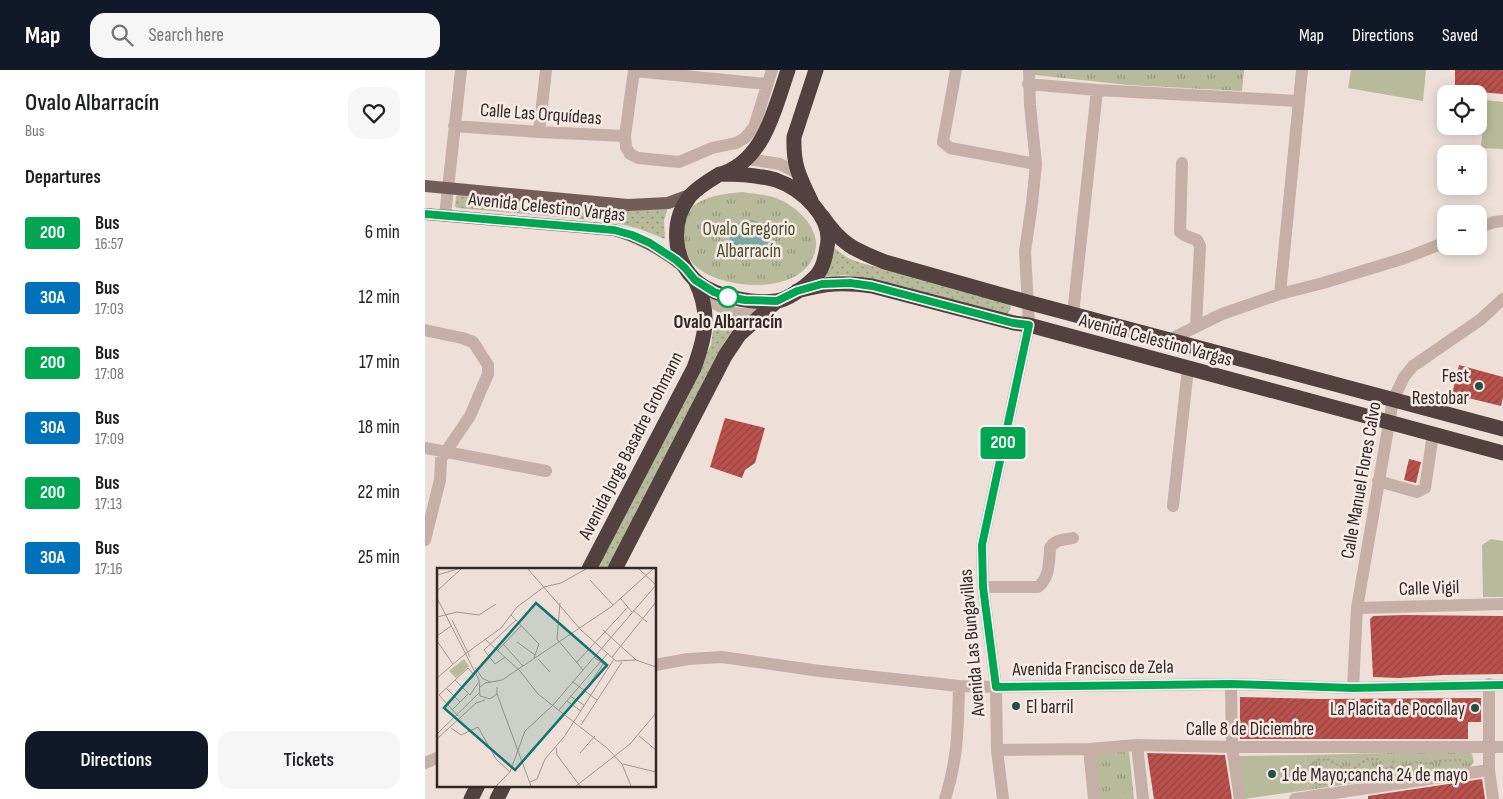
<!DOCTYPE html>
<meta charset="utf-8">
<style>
body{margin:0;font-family:"Sofia Sans Condensed",sans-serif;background:#f6f6f6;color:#202124;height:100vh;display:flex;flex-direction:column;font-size:19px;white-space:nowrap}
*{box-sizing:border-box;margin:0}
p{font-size:16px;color:#757577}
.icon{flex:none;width:28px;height:28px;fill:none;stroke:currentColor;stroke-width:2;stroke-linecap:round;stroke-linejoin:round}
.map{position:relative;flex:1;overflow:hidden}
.sheet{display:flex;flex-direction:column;background:#fff;width:425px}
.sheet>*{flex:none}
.badge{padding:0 10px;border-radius:4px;font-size:18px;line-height:32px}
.tools{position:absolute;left:1012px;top:15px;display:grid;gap:10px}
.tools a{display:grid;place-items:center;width:50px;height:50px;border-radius:10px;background:#fff;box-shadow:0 2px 12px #0003;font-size:25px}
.map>.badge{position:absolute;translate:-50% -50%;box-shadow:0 0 0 2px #fff}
h2{padding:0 25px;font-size:19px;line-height:45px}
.round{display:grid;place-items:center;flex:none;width:52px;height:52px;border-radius:15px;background:#f6f6f6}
.head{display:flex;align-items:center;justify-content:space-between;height:85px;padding:0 25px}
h1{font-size:24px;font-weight:600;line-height:38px}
.cta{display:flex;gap:10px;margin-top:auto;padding:10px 25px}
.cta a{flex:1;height:58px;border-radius:15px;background:#111827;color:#fff;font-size:20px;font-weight:600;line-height:58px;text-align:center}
.cta a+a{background:#f6f6f6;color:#202124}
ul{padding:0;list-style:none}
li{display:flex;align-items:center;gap:15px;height:65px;padding:0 25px}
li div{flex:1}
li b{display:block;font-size:19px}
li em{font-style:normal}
li .badge{min-width:55px;font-weight:700;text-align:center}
header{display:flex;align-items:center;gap:30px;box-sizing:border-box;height:70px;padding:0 25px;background:#111827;color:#fff}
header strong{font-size:24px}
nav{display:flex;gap:28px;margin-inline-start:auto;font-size:18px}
.search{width:350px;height:45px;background:#f6f6f6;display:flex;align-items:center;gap:12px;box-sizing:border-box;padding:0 18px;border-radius:15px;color:#757577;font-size:19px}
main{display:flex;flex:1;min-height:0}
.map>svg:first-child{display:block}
.grass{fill:url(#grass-dots)}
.park{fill:url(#park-tufts)}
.pitch{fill:#b7bb9b}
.water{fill:#7ba8a2}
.building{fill:url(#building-hatch)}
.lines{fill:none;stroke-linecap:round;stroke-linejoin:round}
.path{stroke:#b09991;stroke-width:2;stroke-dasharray:2.5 2.5;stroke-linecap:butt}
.minor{stroke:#c5afa7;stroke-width:12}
.major{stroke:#735d59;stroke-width:12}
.highway{stroke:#52413e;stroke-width:15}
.line-casing{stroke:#fff;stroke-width:11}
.line{stroke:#00a651;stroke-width:8}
.stop-dot{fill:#fff;stroke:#00a651;stroke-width:2.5}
.poi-dot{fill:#214f49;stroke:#f7ebe5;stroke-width:2}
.labels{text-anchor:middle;stroke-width:5;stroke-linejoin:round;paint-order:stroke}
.street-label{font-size:19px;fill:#322827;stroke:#f7ebe5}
.park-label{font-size:19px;fill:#484e2d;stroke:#f7ebe5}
.stop-label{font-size:19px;font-weight:bold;fill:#322827;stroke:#f7ebe5}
.poi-label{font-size:19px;fill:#322827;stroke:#f7ebe5;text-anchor:end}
.inset-road{fill:none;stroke:#a39692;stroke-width:1}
.view{fill:#0f766e;fill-opacity:0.15;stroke:#0f766e;stroke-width:2.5}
.inset-edge{fill:none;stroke:#322827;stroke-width:2.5}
</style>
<header>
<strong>Map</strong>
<div class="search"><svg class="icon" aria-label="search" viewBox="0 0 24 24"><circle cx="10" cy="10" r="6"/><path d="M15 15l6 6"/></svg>Search here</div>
<nav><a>Map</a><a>Directions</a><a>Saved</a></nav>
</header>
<main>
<section class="sheet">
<div class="head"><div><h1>Ovalo Albarracín</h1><p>Bus</p></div><a class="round"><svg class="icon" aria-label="heart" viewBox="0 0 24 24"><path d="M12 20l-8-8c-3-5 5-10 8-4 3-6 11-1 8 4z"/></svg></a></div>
<h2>Departures</h2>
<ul>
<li><span class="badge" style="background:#00a651;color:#fff">200</span><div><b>Bus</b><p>16:57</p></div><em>6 min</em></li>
<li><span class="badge" style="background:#0072bc;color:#fff">30A</span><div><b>Bus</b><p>17:03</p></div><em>12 min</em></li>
<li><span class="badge" style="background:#00a651;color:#fff">200</span><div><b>Bus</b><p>17:08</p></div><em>17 min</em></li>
<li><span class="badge" style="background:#0072bc;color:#fff">30A</span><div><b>Bus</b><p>17:09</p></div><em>18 min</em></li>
<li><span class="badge" style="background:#00a651;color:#fff">200</span><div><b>Bus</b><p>17:13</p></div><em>22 min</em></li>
<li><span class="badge" style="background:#0072bc;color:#fff">30A</span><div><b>Bus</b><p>17:16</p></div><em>25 min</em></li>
</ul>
<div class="cta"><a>Directions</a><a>Tickets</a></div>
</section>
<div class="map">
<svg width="1078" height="729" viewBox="0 0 1078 729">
<defs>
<pattern id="grass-dots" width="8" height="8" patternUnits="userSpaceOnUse" patternTransform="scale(1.25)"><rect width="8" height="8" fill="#b7bb9b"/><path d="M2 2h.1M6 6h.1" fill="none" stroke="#95987e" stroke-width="1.8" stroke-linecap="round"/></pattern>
<pattern id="park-tufts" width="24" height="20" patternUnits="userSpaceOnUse" patternTransform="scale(1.25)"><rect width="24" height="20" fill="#b7bb9b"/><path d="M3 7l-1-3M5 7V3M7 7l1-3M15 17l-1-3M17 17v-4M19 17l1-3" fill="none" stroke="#95987e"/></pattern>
<pattern id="building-hatch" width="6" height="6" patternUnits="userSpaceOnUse" patternTransform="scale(1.25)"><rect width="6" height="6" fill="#b9524c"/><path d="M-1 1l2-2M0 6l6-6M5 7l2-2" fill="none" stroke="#97443f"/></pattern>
</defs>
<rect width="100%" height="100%" fill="#eee0d9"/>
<!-- grass -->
<path class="grass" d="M34 125 243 137 239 151 240 169 215 159 187 152 33 138 30 137 31 126Z
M408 177 423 188 436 193 581 230C588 235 587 241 580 245L436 208 419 205 400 207Z
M290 246 318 252 299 277 258 351 182 499H170L286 275Z"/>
<!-- park -->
<path class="park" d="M610 0H819L817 21 703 15 610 5Z
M318 122C328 124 338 124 348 127 370 134 397 158 390 182 378 225 303 221 274 199 263 190 261 184 259 171 258 166 256 160 257 156 258 129 298 123 318 122Z
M704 681 709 729H665L660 682Z
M1042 681 1047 684 1049 692 1045 697 883 720 880 685Z"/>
<!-- pitch -->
<path class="pitch" d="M926 0H1001L998 31 923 18Z
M1060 30 1078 32V79L1056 78Z
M1066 469 1078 471V527H1058L1057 475Z
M880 685 883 720 819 729 813 686Z"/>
<!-- water -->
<path class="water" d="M305 169a19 19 0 1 1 38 0a19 19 0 1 1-38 0Z"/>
<!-- building -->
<path class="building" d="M1030 0H1078V24L1030 20Z
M1034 295 1078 307V327L1076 336 1027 324Z
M300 348 340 358 330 393 320 400 317 408 285 397Z
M984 389 996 392 991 413 979 410Z
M980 545 1078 546V604L1018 605 974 608 948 607 945 549 948 546Z
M815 627 896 629 1056 628V652H1043V669H815Z
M722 683 800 685 807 729H729Z
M1057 709 1060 729H943V726Z"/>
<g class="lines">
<!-- path -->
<path class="path" d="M902 689 920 699H928L942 689H953L956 692 957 703 954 706 892 715 886 707 885 696 892 690Z
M956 699 983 696 990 692 1004 694 1012 691 1036 690
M969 702 966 698 969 688"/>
<!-- minor -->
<path class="minor" d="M209 0 200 66 201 77 205 84 213 88 254 92 287 78 311 73 320 68 329 57 347 0
M531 0 518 72 525 78 611 94
M209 1 342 14
M603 14 672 20 873 31
M29 56 114 62 200 66
M114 62 121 0
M323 89 355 94 372 103
M757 93 755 162 761 166 772 170 775 176 771 257
M20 146 36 0
M1054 158 1069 152 1078 151
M276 224C301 241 309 248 339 242
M855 224 877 0
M648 244 672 20
M0 260 37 268 48 272 63 295V304L45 346 16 389 15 410 0 470
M744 270 797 244 855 224 898 213 980 188 1021 172
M0 378 121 401
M953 411 992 422 1000 418 1008 364
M748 436 763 298
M558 517H613C625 507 624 492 625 478 630 469 639 470 648 468
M932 538 1078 534
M230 595 263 589 297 587 395 601 534 616 571 617 806 614 928 618 1078 615
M806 614 807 677 815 729
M1064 614V700L1068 729
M928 618 932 538 968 330 979 307 988 296 1055 250 1078 229
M712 675 718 729
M664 679 669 729
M572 680 664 679 712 675 807 677H1078
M0 693 14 687
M520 729C533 689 533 657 534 616
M578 729 572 680 571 617 558 517 557 475 604 255 600 181 607 134 611 94 605 35 604 0
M870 729 1064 700"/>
<!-- major -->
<path class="major" d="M0 116 203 135 243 133 265 125
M0 144 189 160C217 168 238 180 260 198"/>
<!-- highway -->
<path class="highway" d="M299 103C340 88 350 37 363 0
M295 104C314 104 333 105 351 110 377 119 409 148 402 177 400 188 398 200 389 208 381 216 363 230 351 231 328 234 286 226 269 209 247 187 246 150 265 126 273 117 285 110 295 104Z
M386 131C374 106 368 95 369 67L391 0
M397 146C416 174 429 180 460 192L602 232 1078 359
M372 221C401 213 418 212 447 216L589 253 604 255 1078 383
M164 499 269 298C281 265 286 243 270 210
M190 499 300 286 314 265 352 231
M46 729 53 715
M72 729 79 715"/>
</g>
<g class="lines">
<!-- line casing -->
<g class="line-casing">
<path id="line" d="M0 144 189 160 207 165 225 173 251 190 260 198 270 210 289 222 303 227 320 230 352 231 372 221 397 214 425 213 447 216 588 253 604 255 557 475 558 517 571 617 806 614 928 618 1078 615"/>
</g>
<!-- line -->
<use href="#line" class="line"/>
</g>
<!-- markers -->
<circle class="stop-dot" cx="303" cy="227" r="10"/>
<g class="poi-dot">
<circle cx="1054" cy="316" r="5"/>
<circle cx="591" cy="636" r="5"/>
<circle cx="1050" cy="638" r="5"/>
<circle cx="847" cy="704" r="5"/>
</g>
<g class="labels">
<!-- street labels -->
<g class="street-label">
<text transform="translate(116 43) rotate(4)" y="7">Calle Las Orquídeas</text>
<text transform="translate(122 136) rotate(6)" y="7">Avenida Celestino Vargas</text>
<text transform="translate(731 269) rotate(15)" y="7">Avenida Celestino Vargas</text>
<text transform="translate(205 375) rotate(-63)" y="7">Avenida Jorge Basadre Grohmann</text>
<text transform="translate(935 410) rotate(-80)" y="7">Calle Manuel Flores Calvo</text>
<text transform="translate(1004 517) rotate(-2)" y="7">Calle Vigil</text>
<text transform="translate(546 573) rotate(-95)" y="7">Avenida Las Bungavillas</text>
<text transform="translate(668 597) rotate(-1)" y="7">Avenida Francisco de Zela</text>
<text x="825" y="665">Calle 8 de Diciembre</text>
</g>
<!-- park labels -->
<g class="park-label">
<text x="324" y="165">Ovalo Gregorio<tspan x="324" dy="22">Albarracín</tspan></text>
</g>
<!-- stop labels -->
<g class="stop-label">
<text x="303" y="258">Ovalo Albarracín</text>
</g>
<!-- poi labels -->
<g class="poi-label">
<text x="1044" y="312">Fest<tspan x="1044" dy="22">Restobar</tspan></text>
<text x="601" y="643" text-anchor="start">El barril</text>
<text x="1040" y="645">La Placita de Pocollay</text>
<text x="857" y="711" text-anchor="start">1 de Mayo;cancha 24 de mayo</text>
</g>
</g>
<!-- overview -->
<g transform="translate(12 498)">
<rect width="219" height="219" fill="#eee0d9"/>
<path d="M27 91 32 98 19 110 12 103Z" fill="#b7bb9b"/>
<path class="inset-road" d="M91 1 144 62 179 93 199 92 219 99M202 1 219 17M0 7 21 1M153 12 176 37M0 23 24 1M0 30 42 112 43 128 53 131 60 126V119M184 31 195 44M123 35 120 71 146 102M196 42 210 54M74 47 102 76 97 90M0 49 20 44 42 47 59 36M15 52 33 89M166 62 199 92M0 68 14 58M48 71 83 103 101 126 170 180 185 196 194 218M0 73 16 96M80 74 98 87M66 76 86 98M60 83 84 58M28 86 64 60 80 39 107 19 124 15 149 1M68 89 58 96 47 82 79 52M157 89 172 100M175 89 219 34M101 91 113 104M139 95 191 39M38 99 45 110 53 114M0 110 28 86M18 112 33 127 41 115M136 114 160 132M9 120 23 134M25 120 37 108M42 120 48 115 65 112 174 39 216 1M148 123 166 96M60 126 94 218M133 128 147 137M130 133 144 143M15 142 31 126M122 142 171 85M21 148 2 127 31 100 37 107M144 157 185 94M14 160 24 167 41 159 59 191 73 204M0 166 42 125M202 168 219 182M0 171 39 135 48 132M119 179 120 187 143 218M143 185 158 168M186 196 219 204M93 214 100 211 108 191 127 169 177 91M59 218 73 204 88 163 116 137 219 17M139 218 193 176 219 145"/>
<path class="view" d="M99 35 170 97 78 202 7 140Z"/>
<rect width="219" height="219" class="inset-edge"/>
</g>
</svg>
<div class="tools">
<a><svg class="icon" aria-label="locate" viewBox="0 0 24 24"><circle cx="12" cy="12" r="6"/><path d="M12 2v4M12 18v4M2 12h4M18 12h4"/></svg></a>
<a>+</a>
<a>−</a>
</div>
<b class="badge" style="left:578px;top:373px;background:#00a651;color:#fff">200</b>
</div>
</main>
